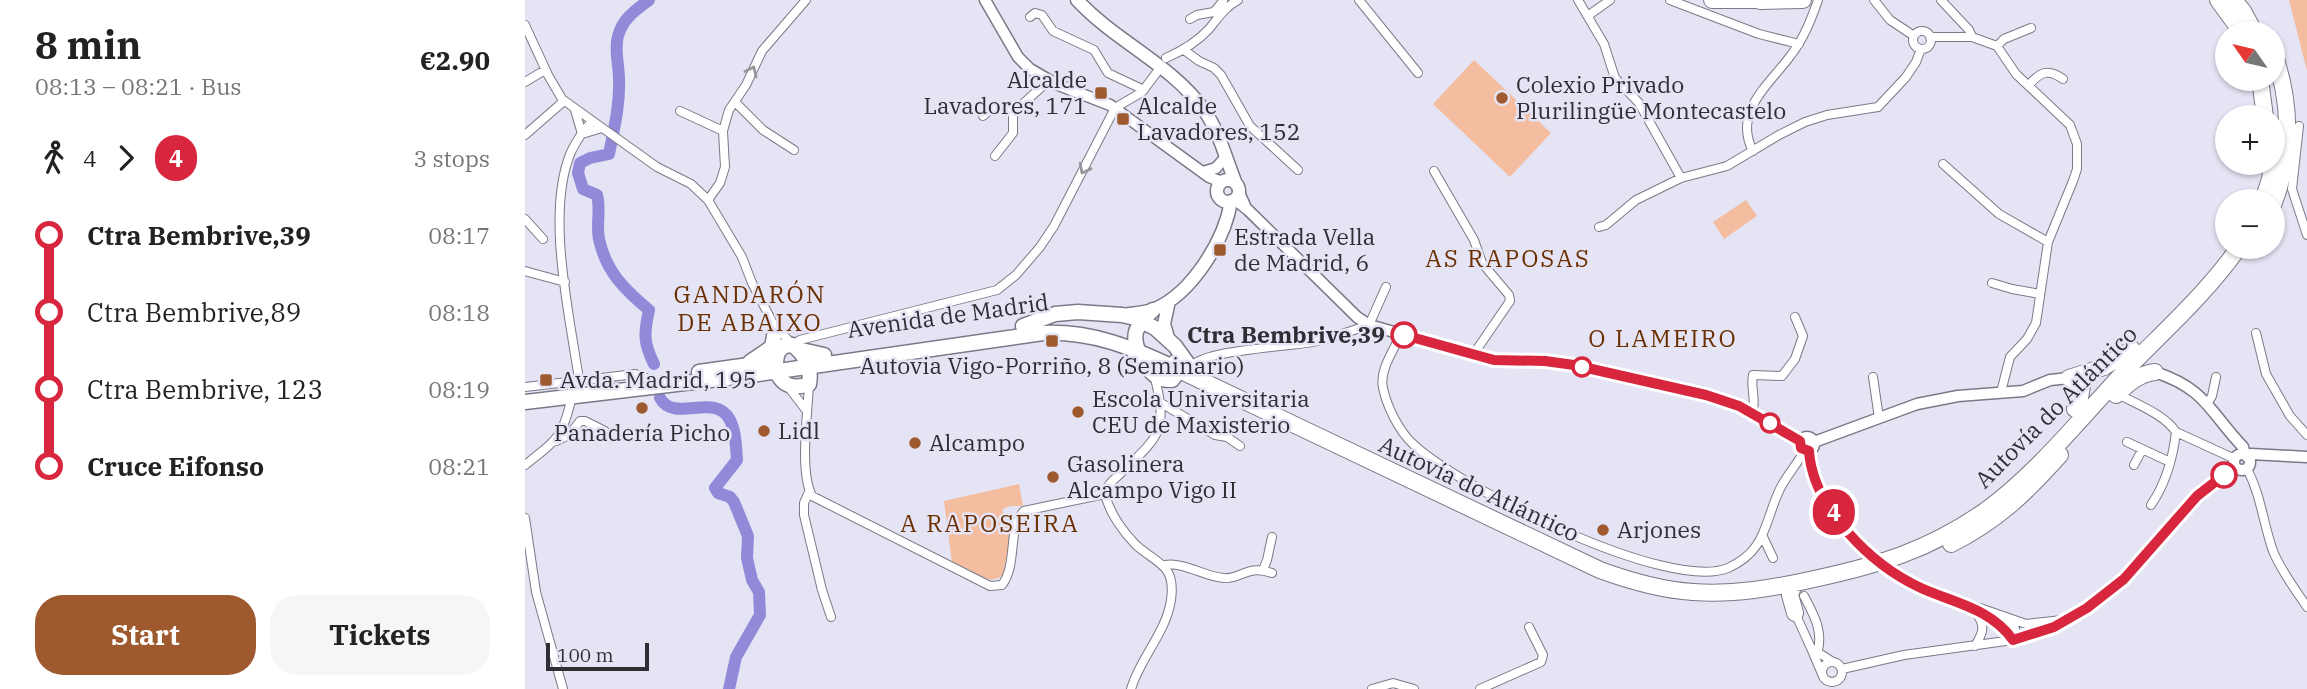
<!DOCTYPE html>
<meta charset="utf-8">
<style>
body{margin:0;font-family:"IBM Plex Serif",serif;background:#f6f6f6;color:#222;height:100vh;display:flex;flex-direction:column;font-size:26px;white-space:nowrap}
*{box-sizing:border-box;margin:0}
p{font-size:23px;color:#767676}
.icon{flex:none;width:38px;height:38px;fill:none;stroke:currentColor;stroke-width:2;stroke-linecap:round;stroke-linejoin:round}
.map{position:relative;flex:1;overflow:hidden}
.details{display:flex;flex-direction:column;background:#fff;width:525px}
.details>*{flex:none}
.badge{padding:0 14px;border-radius:23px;font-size:24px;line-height:46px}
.needle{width:46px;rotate:304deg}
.buttons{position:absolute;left:1690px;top:21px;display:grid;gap:14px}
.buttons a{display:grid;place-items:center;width:70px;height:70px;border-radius:50%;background:#fff;box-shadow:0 2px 5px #0004;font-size:35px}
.scale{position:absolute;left:21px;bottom:18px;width:103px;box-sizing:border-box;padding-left:7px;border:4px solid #2f2e35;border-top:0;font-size:19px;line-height:24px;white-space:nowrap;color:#2f2e35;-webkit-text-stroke:5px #e5e4f5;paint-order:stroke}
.map>.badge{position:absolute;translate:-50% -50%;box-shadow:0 0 0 4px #fff}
.legs{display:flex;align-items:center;gap:10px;height:77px;padding:0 35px;font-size:23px}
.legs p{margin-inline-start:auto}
.overview{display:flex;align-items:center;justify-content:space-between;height:119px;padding:0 35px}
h1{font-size:38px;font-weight:800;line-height:52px}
.primary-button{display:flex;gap:14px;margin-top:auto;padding:14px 35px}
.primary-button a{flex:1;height:80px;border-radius:28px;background:#9f592e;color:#fff;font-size:28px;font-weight:800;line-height:80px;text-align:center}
.primary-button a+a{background:#f6f6f6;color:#222}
ul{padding:0 35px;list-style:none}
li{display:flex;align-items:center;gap:24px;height:77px;font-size:26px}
li i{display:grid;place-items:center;width:10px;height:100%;margin:0 9px;background:currentColor}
li i::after{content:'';width:18px;height:18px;margin:-9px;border:5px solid;border-radius:50%;background:#fff}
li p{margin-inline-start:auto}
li:first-child i{background:linear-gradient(#0000 50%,currentColor 0)}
li:last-child i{background:linear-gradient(currentColor 50%,#0000 0)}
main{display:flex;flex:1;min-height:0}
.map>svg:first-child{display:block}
.green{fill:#f4bda0}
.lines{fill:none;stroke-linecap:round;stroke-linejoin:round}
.river{stroke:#928ad9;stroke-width:12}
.minor-casing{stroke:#7a7988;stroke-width:10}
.tertiary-casing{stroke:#7a7988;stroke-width:13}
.secondary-casing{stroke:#7a7988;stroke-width:15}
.trunk-casing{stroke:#7a7988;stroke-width:17}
.motorway-casing{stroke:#7a7988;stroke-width:18}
.minor{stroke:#fff;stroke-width:8}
.tertiary{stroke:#fff;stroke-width:10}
.secondary{stroke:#fff;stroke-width:12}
.trunk{stroke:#fff;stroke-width:14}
.motorway{stroke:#fff;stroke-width:16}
.minor-bridge-casing{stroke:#7a7988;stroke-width:10;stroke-linecap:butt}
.minor-bridge{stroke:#fff;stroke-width:8}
.oneway{stroke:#97969a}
.line-1-casing{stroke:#fff;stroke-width:16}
.line-1{stroke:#d7263d;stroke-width:10}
.poi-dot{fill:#9f592e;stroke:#e5e4f5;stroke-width:2.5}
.stop-1-dot{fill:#fff;stroke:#d7263d;stroke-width:3.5}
.labels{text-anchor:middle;stroke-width:5;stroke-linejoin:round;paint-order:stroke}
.poi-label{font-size:23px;fill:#2f2e35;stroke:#e5e4f5;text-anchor:start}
.street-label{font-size:23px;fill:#2f2e35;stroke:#e5e4f5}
.stop-label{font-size:23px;font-weight:bold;fill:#2f2e35;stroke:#e5e4f5;text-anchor:end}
.neighbourhood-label{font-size:24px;letter-spacing:2px;fill:#6b2f01;stroke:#e5e4f5}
</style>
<main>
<section class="details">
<div class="overview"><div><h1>8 min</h1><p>08:13 – 08:21 · Bus</p></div><b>€2.90</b></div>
<div class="legs"><svg class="icon" aria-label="walk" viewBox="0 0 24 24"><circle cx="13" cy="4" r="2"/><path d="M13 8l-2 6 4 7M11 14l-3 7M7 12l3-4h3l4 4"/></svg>4<svg class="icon" aria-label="forward" viewBox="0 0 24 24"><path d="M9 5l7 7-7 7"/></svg><b class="badge" style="background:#d7263d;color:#fff">4</b><p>3 stops</p></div>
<ul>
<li><i style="color:#d7263d"></i><b>Ctra Bembrive,39</b><p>08:17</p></li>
<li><i style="color:#d7263d"></i><span>Ctra Bembrive,89</span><p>08:18</p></li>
<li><i style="color:#d7263d"></i><span>Ctra Bembrive, 123</span><p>08:19</p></li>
<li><i style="color:#d7263d"></i><b>Cruce Eifonso</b><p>08:21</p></li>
</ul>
<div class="primary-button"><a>Start</a><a>Tickets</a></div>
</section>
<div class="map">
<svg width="1782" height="689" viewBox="0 0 1782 689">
<rect width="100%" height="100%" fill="#e5e4f5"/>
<!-- green -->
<path class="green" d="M1764 0H1782V71Z
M949 60 1026 133 985 177 908 104Z
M1221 200 1232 216 1199 239 1188 222Z
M494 484 498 506H486L477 509 486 533 478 575C465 588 441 570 427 563L419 501Z"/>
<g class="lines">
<!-- river -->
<path class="river" d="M124 0C111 10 98 18 93 36 89 50 94 65 94 79 95 105 89 129 84 154L65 158 55 163 53 173 58 189 72 195C76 209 71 225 74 239 81 272 100 290 124 310 119 333 118 342 129 364
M135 398C149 424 190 391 205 420 211 432 211 447 212 460L190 488 193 493 205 497 209 502 223 536 222 558 227 580 234 592 235 615 211 657 204 689"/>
<!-- minor casing -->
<g class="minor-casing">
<path id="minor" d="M834 0 893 73
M1053 0 1079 44 1090 78 1114 103 1156 178
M1145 0 1234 34 1274 44
M1349 0 1365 20 1389 36
M1416 0 1444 30 1447 37
M1064 15 1085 0
M505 17 510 13 517 15 528 31 569 50 583 73 619 90
M665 19 672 15 689 12 698 1
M0 25 23 75 37 99 132 167 166 184 183 200 217 257 227 283 249 325 268 345 275 340 472 290 491 275 515 247 529 226 590 108 617 92 635 68
M1388 40a9 9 0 1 1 18 0a9 9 0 1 1-18 0Z
M1405 37H1447L1472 46 1491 74 1545 125 1552 144V169L1548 181 1523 242 1511 323 1502 339 1485 357 1476 392
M1472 46 1479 39 1506 28
M659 50 674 61 689 68 696 75 725 126 773 170
M641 58C657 51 672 42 684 29 693 18 700 7 713 0
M0 82 20 70
M1504 85C1515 72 1523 68 1538 79
M210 102 238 130 269 150
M50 110 57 134 77 128
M155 111 198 131
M458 116 469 107 491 109
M1774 126 1767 189 1782 235
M0 135 39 101
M1228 151C1207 111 1246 83 1266 55 1279 38 1286 20 1293 0
M470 156 488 133V113L523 81
M1418 164 1474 214 1523 242
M909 171 949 240 957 263 984 295 985 301 948 355
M183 200 195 183 200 167 198 131 204 110 221 85 237 51 281 0
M0 219 18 239
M1074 227 1081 225 1111 200 1156 178 1202 166 1254 135 1280 122 1302 115 1353 107 1381 77 1391 62 1396 49
M0 271 40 282
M1467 283 1487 289 1515 294
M1731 333 1741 374 1765 416 1782 435
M876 334C869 350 854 370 858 388 862 407 874 431 888 444 933 487 1143 593 1203 568 1241 551 1239 524 1254 491 1260 477 1272 465 1279 451
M667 366C682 349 767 347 793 341 810 337 828 330 844 325L861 287
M1348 377 1354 418
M54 380C45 316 20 213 46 152 51 141 59 130 67 121
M261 384 281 410
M284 384C283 412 274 472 287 496L465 586 477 585C493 564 482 527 499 511L580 494
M0 387 110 374 121 378
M1593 394C1611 404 1639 414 1651 432 1648 458 1641 483 1626 505
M636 403 690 435 702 437 715 446
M1682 404 1687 396 1691 377
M1227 413C1232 400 1225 388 1228 375L1257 376 1270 359 1278 336 1270 317
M1651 432 1710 459
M31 441 44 435 55 421H60L80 431
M1602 442 1645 462
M1284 451C1287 483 1307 512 1327 537
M0 465C32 440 38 437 47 396
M1609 465 1617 450
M1722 469C1736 495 1738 523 1748 551 1756 571 1770 589 1782 607
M284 492 279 503V515L297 590 306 617
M0 518 11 592 38 689
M1238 537 1248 558
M640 565C661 562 679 577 699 578 716 580 721 564 747 573
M738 570 742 560 747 537
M1378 579C1416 598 1462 604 1488 640
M1279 596C1289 615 1299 632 1292 654
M1455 608 1501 624 1537 620
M1449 609C1460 625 1460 630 1450 646
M1270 613 1286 648 1308 662
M1483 618 1490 629 1488 640
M1286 648 1297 674
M1297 672a10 10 0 1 1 20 0a10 10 0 1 1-20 0Z
M1317 669 1379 655 1488 640 1511 634 1544 619 1562 608 1599 579 1672 496 1710 466
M606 689C615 658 641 633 646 600 651 564 632 564 611 545 598 532 584 512 580 494 582 484 589 480 596 473 634 436 643 432 630 378
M847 689 868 683 889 689
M955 689 1016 662 1018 655 1004 627"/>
</g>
<!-- tertiary casing -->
<g class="tertiary-casing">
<path id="tertiary" d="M460 0 493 57 505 69 531 84 585 105 684 177 697 182
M678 172 691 168 698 160
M713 190 721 208
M709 199 723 210 832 317 844 325 969 360 1020 361 1049 365 1181 395 1214 406 1275 441
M1630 372C1681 389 1684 411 1718 447L1720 455
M1275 444a7 7 0 1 1 14 0a7 7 0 1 1-14 0Z
M1289 442 1392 404 1433 396 1498 391 1525 380 1544 378
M1709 462a8 8 0 1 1 16 0a8 8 0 1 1-16 0Z
M1722 457 1726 454 1782 457"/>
</g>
<!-- secondary casing -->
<g class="secondary-casing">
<path id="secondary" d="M552 0C590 41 646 64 679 110 694 131 701 159 711 184
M692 191a11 11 0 1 1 22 0a11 11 0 1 1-22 0Z
M597 315C607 313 621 313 630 309 667 293 700 240 706 201
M644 341 639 324 644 301"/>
</g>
<!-- trunk casing -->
<g class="trunk-casing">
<path id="trunk" d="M498 326 530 314 553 312 597 315 610 318 630 328 650 346 663 364
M268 345C280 355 287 368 284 384 259 393 246 375 253 352L259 346Z
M272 349 299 355
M610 355C624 366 627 381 647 380L650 376V362
M616 356C604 335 612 324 628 310
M225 362 247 347 249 336
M174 372 245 362
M0 402 219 376 518 333C567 331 606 347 650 368"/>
</g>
<!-- motorway casing -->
<g class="motorway-casing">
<path id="motorway" d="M1187 0H1244
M1693 0 1717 33
M1709 0 1718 11 1730 33
M1235 1 1278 0
M1748 51C1766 100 1768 155 1748 205
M1735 79 1740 117
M1738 201 1745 179 1751 139
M650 368 1075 570C1105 581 1136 590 1168 592 1209 595 1249 588 1289 579 1354 565 1404 550 1460 511 1512 473 1555 419 1599 372 1638 332 1682 293 1714 247
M1544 378 1579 367 1607 349
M1544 378 1557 386 1555 398 1550 409
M1591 395C1603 384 1613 374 1630 372
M1426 544C1472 521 1501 493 1535 455
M1269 584 1265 595 1270 613"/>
</g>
<!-- minor -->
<use href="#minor" class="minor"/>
<!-- tertiary -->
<use href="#tertiary" class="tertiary"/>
<!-- secondary -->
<use href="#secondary" class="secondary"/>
<!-- trunk -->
<use href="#trunk" class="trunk"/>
<!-- motorway -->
<use href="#motorway" class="motorway"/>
<!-- minor-bridge casing -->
<g class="minor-bridge-casing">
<path id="minor-bridge" d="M1327 537 1344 555 1378 579"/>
</g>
<!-- minor-bridge -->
<use href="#minor-bridge" class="minor-bridge"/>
</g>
<!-- one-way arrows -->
<defs><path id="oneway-chevron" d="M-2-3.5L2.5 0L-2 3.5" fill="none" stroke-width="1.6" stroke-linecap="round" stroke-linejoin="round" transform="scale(1.75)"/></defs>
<g class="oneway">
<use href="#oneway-chevron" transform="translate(227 71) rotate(-65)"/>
<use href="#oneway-chevron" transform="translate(559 169) rotate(117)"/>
</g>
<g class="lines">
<!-- line-1 casing -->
<g class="line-1-casing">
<path id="line-1" d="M879 335 969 360 1020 361 1049 365 1181 395 1214 406 1275 441 1276 448 1284 451C1288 508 1346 565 1396 588 1429 603 1465 608 1488 640L1529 627 1562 608 1599 579 1672 496 1699 475"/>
</g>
<!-- line-1 -->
<use href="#line-1" class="line-1"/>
</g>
<!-- markers -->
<g class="poi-dot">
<rect x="569" y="86" width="14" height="14" rx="3.5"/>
<circle cx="977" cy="98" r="7"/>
<rect x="591" y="112" width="14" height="14" rx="3.5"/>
<rect x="688" y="243" width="14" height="14" rx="3.5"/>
<rect x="520" y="334" width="14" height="14" rx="3.5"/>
<rect x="14" y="373" width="14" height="14" rx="3.5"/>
<circle cx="117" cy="408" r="7"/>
<circle cx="553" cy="412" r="7"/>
<circle cx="239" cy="431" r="7"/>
<circle cx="390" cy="443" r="7"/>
<circle cx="528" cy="477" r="7"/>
<circle cx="1078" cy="530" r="7"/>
</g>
<g class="stop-1-dot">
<circle cx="879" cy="335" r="12"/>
<circle cx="1057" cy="367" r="9"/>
<circle cx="1245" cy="423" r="9"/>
<circle cx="1699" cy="475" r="12"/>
</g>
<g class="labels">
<!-- poi labels -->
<g class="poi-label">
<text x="562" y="88" text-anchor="end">Alcalde<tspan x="562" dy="26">Lavadores, 171</tspan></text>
<text x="991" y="93">Colexio Privado<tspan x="991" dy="26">Plurilingüe Montecastelo</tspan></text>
<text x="612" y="114">Alcalde<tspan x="612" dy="26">Lavadores, 152</tspan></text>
<text x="709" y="245">Estrada Vella<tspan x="709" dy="26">de Madrid, 6</tspan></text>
<text x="527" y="374" text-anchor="middle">Autovia Vigo-Porriño, 8 (Seminario)</text>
<text x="35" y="388">Avda. Madrid, 195</text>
<text x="567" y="407">Escola Universitaria<tspan x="567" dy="26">CEU de Maxisterio</tspan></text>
<text x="253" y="439">Lidl</text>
<text x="117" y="441" text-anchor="middle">Panadería Picho</text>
<text x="404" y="451">Alcampo</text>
<text x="542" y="472">Gasolinera<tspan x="542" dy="26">Alcampo Vigo II</tspan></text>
<text x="1092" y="538">Arjones</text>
</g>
<!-- street labels -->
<g class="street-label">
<text transform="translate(423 316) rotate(-8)" y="8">Avenida de Madrid</text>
<text transform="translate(1531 407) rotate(-45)" y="8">Autovía do Atlántico</text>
<text transform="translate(954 489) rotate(25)" y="8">Autovía do Atlántico</text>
</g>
<!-- stop labels -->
<g class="stop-label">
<text x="860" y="343">Ctra Bembrive,39</text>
</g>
<!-- neighbourhood labels -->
<g class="neighbourhood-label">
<text x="983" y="267">AS RAPOSAS</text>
<text x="225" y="303">GANDARÓN<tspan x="225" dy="28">DE ABAIXO</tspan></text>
<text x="1138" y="347">O LAMEIRO</text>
<text x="465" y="532">A RAPOSEIRA</text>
</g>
</g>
</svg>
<div class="buttons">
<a><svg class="needle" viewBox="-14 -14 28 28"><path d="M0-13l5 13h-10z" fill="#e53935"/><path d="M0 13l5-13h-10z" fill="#767676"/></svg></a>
<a>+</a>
<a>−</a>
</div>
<div class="scale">100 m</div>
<b class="badge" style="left:1309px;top:512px;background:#d7263d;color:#fff">4</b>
</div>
</main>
